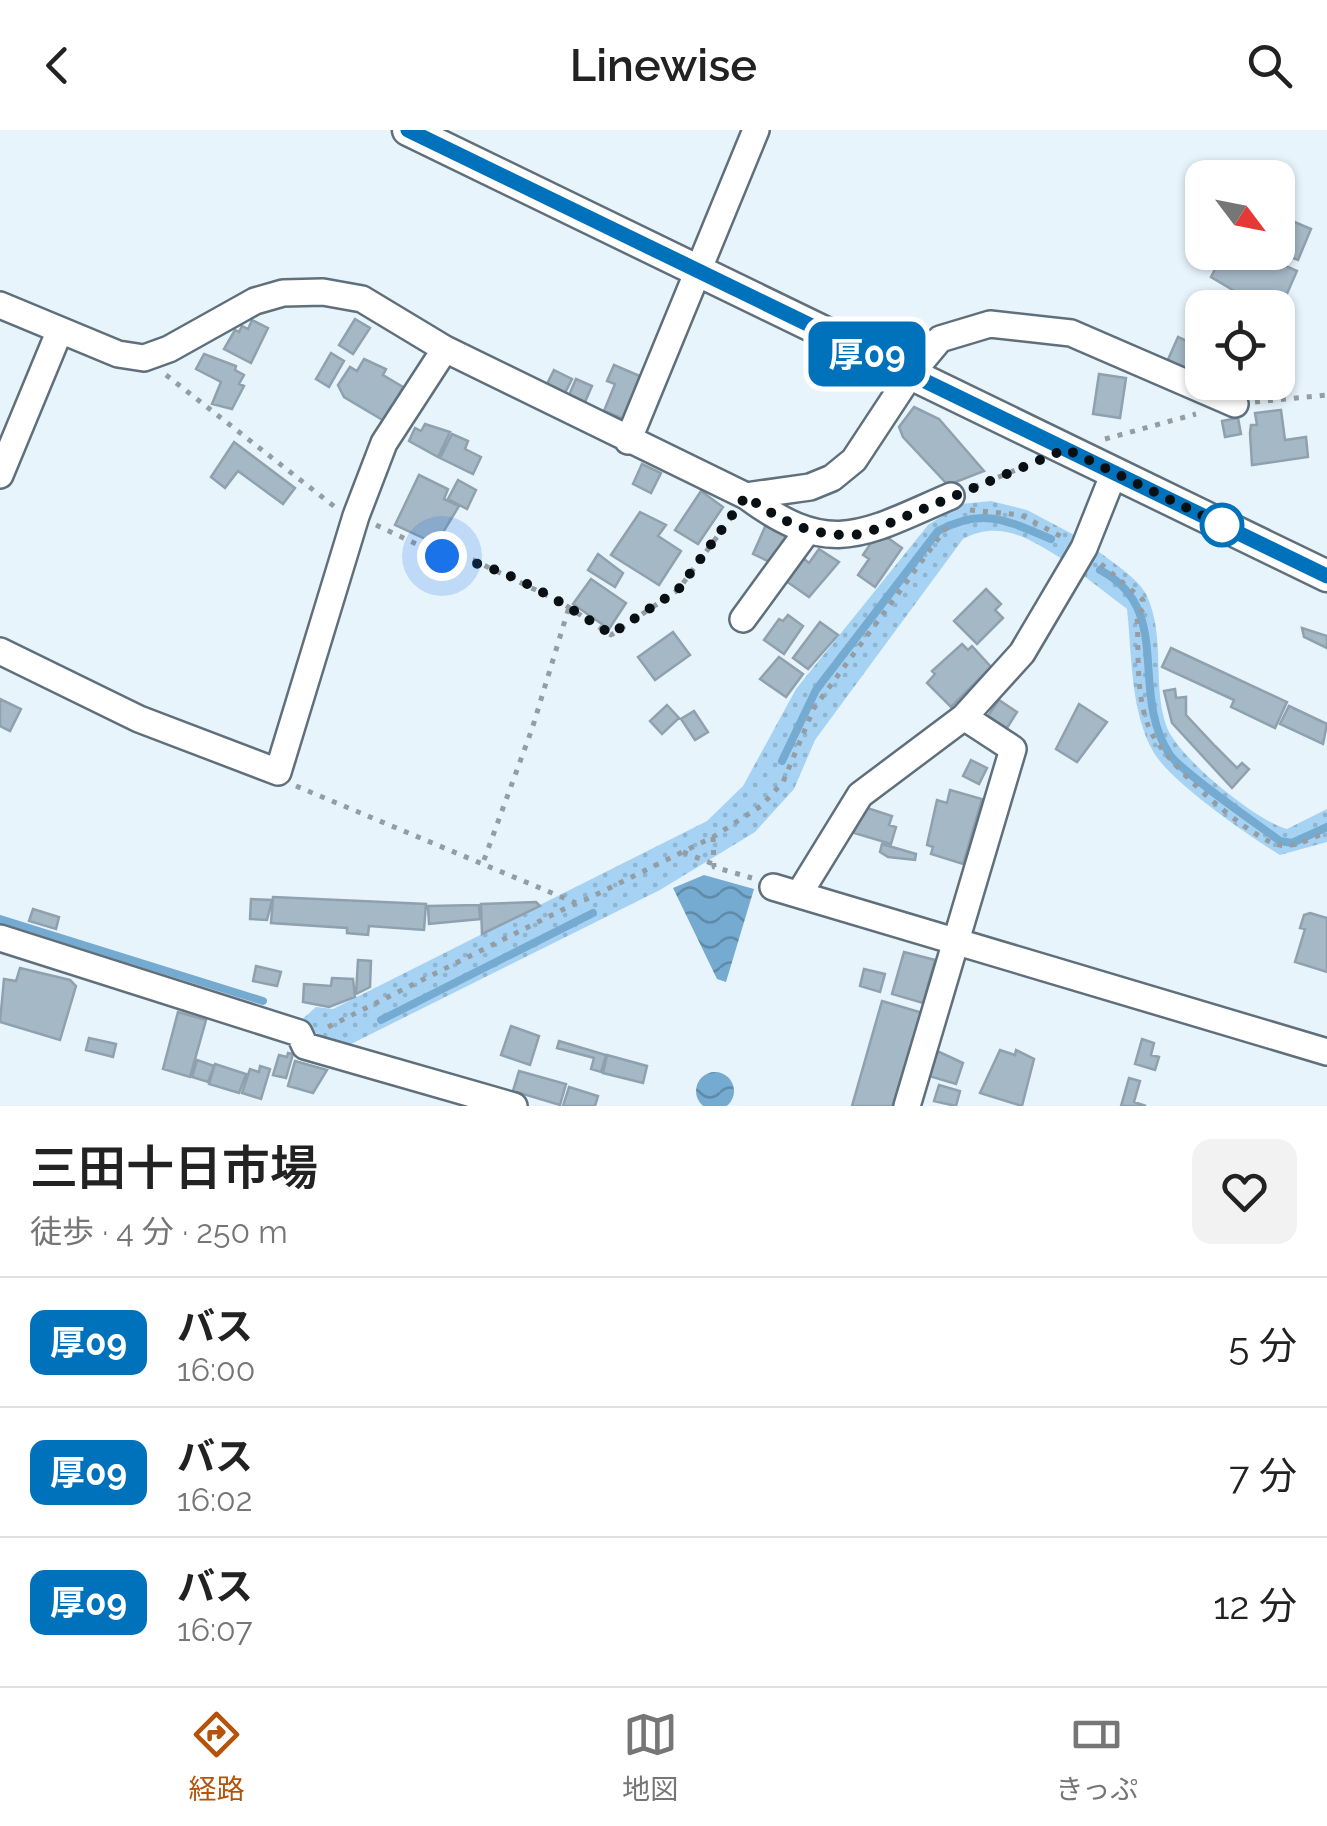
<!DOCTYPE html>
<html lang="ja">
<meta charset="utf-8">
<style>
body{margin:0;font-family:Raleway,"Noto Sans JP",sans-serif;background:#f2f2f2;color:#222;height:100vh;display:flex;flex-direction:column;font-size:38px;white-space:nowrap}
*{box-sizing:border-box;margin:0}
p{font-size:32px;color:#767676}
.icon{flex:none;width:55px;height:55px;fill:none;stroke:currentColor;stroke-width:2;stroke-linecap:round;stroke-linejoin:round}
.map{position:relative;height:976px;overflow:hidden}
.side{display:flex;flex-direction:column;background:#fff;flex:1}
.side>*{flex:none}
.badge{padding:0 20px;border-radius:15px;font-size:35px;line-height:65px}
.needle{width:65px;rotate:122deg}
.fabs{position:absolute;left:1185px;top:30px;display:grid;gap:20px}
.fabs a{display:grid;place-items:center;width:110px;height:110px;border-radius:20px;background:#fff;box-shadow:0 2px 8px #0004;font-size:50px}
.you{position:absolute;width:50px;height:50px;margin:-25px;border:8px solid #fff;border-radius:50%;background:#1a73e8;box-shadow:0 0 0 15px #1a73e833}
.map>.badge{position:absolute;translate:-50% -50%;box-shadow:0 0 0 5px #fff}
.round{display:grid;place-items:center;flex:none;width:105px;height:105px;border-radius:20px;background:#f2f2f2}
.summary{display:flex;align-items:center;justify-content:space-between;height:170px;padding:0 30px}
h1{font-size:48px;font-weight:600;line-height:75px}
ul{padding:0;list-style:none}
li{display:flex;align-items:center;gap:30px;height:130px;padding:0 30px;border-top:2px solid #e0e0e0}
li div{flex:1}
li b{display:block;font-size:38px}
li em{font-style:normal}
li .badge{min-width:110px;font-weight:700;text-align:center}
header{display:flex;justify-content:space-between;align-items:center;height:130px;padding:0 30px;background:#fff;font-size:45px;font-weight:600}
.tabs{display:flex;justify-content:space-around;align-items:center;height:140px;border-top:2px solid #e0e0e0;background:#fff;font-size:28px;color:#767676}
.tabs a{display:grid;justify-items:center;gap:5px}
.tabs .on{color:#b45309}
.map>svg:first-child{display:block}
.grass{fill:url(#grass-dots)}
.water{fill:url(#water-waves)}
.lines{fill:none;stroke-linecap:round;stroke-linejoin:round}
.stream{stroke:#76abd1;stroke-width:8}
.building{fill:#a5b8c5;stroke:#8fa1ae;stroke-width:2.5}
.minor-casing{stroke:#5f707c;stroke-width:30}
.tertiary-casing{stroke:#5f707c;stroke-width:35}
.path{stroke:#939da3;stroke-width:5;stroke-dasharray:5 8;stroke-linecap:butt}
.minor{stroke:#fff;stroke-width:25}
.tertiary{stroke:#fff;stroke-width:30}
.line-casing{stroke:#fff;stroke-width:22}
.line{stroke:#0072bc;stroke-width:15}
.walk{stroke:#091014;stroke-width:10;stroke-dasharray:0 18}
.stop-dot{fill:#fff;stroke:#0072bc;stroke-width:5}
</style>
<header><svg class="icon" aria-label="back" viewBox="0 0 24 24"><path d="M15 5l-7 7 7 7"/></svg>Linewise<svg class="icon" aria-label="search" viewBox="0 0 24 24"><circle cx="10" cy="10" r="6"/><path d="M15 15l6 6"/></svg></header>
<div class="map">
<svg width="1327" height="976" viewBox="0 0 1327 976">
<defs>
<pattern id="grass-dots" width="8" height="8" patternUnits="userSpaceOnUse" patternTransform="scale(2.5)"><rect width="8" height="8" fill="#a6d3f3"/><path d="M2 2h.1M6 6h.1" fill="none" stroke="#8eb4cf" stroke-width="1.8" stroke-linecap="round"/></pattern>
<pattern id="water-waves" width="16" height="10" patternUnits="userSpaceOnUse" patternTransform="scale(2.5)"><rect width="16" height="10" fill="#76abd1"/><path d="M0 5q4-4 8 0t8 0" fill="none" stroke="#5f8aa8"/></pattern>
</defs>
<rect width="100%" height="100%" fill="#e8f4fc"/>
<!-- grass -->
<path class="grass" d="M991 371 1027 380 1080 408 1067 432C1033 411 1002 388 963 409L815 610 794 659 755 702 660 760 345 917 297 894 316 877 333 879 707 691 743 656 796 559 928 395 961 374Z
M1094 418C1110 431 1137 447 1146 464 1166 505 1152 553 1166 595 1176 626 1256 691 1287 699L1327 679V712L1280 725C1249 706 1172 653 1154 623 1130 582 1132 524 1127 479L1080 443Z"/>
<!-- water -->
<path class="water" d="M704 745 754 759 726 852 717 849 673 758Z
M696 961a19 19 0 1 1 38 0a19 19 0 1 1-38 0Z"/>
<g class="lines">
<!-- stream -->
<path class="stream" d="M1100 440C1175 479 1128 562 1170 625 1183 643 1257 694 1280 711L1292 713 1327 697
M782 631 816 560 938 401C983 377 1006 390 1051 409
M0 789 263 871
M381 890 593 783"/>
</g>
<!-- building -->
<path class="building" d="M1278 85 1311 99 1298 130 1277 122Z
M1224 122H1254L1297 141 1281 177 1248 162 1246 168 1211 147Z
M355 189 370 198 353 224 339 215Z
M252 190 268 198 251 233 224 219 235 200 239 202 242 196 248 199Z
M1178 207 1202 218V248L1167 232Z
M331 223 344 231 329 257 316 249Z
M204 224 236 236 235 240 244 245 239 254 244 256 232 279 212 274 221 252 196 239Z
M364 229 386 239 383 245 403 257 386 292 344 267 338 255 350 237 357 241Z
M614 235 642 247 624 289 604 281 615 254 607 251Z
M554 240 572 249 565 263 547 254Z
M1099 244 1126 248 1120 288 1093 284Z
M576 249 592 256 585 272 569 265Z
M914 277 939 289 984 341 948 355 903 307 899 297Z
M1281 280 1285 310 1306 307 1308 327 1252 335 1250 303 1251 295H1257L1255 283Z
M1238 288 1241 304 1225 307 1222 291Z
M425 294 450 302 438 327 409 311 415 298 421 301Z
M452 304 468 311 465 319 481 327 473 344 440 328Z
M234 312 295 358 283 374 238 341 225 358 211 347Z
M642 334 661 343 651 363 633 354Z
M419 345 448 359 444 369 459 376 436 414 395 395Z
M458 350 476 360 467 379 448 369Z
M701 361 723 377 698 414 675 400Z
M640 382 666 395 658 406 681 421 659 455 611 425Z
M768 390 785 398 782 403 791 409 772 433 753 424Z
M884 405 902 418 875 457 858 445 869 429 863 425 875 407 880 410Z
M819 419 839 432 809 467 786 451 803 428 809 433Z
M598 424 623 443 615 457 588 440Z
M591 449 626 473 609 499 573 474Z
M986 459 1001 474 995 480 1003 488 977 514 954 491Z
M788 485 803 496 784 524 764 510 779 489 783 491Z
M820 492 838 505 808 539 793 528Z
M1302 498 1327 506V518L1304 507Z
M673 502 690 525 655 550 638 527Z
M962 514 968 520 972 516 991 537 951 577 927 553 935 544 932 541Z
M1171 518 1287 572 1275 598 1231 577 1234 570 1162 537Z
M779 527 803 544 786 567 760 549Z
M1175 559 1176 568 1186 567V585L1215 616 1237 638 1242 633 1249 639 1232 658 1172 593 1164 561Z
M0 569 21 579 10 601 0 596Z
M999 570 1017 582 1007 598 988 586Z
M1079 574 1107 592 1077 632 1056 619Z
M667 575 679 588 662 604 650 591Z
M1289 576 1327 594 1323 614 1280 594Z
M694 581 708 602 695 610 681 589Z
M971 630 987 638 979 654 963 646Z
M950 660 982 669 963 734 931 724 933 717 927 715 937 670 947 673Z
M861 676 892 686 889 695 896 697 891 714 854 703Z
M882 714 916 724 915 730 888 727 880 722Z
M273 767 426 774 424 800 369 796 368 805 347 803V798L271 793Z
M251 769 272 770 267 790 250 789Z
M536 772 540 776 482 804 481 774Z
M479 775 480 789 429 794 428 776Z
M33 779 59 787 56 799 29 791Z
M1310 783 1327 788V842L1295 832 1305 799 1300 798 1304 785Z
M904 822 935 830 923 873 892 864Z
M358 830 371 831 370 857 356 864Z
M256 836 281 842 277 856 253 851Z
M20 838 70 850 76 856 60 910 0 892 4 849 16 851Z
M864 839 885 844 880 862 860 856Z
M332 848 353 849 355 867 329 877 303 872 304 854 331 856Z
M882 871 923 883 896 976H852Z
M178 882 206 890 190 947 163 939Z
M511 896 539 906 530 935 501 925Z
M89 908 116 914 113 927 86 920Z
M1142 909 1154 913 1151 925 1159 927 1155 940 1135 934Z
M559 911 606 925 601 942 591 939 594 928 557 918Z
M1000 920 1015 925 1016 920 1034 929 1022 976 980 963Z
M937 921 963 933 956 954 929 946Z
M288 923 293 924 286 948 273 945 279 925 287 927Z
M607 925 647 936 643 953 603 943Z
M197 930 214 936 208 952 192 947Z
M295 931 327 940 313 963 288 956Z
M215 934 246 944 239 963 209 954Z
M260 936 270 939 261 969 242 963 250 939 259 942Z
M519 941 566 954 560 975 513 961Z
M1129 948 1140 951 1134 972 1146 976H1121Z
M939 955 960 961 956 976 934 971Z
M569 957 598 966 595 976H563Z"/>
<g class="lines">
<!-- minor casing -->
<g class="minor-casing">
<path id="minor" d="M0 175 118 224 144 228 169 219 255 171 283 163 323 162 362 169 445 219 746 366 810 357 832 348 854 330 910 245 940 209 990 194 1071 203 1235 274
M628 311 756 0
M0 345 60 200
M746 366C831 429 863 404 951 366
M743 489 808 400
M0 521 139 589 278 642 356 386 384 313 445 219
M773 757 1327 922
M799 764 860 665 964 587 1022 523 1084 418 1114 343
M0 808 299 903 305 916 514 976
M907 976 1013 619 964 587"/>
</g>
<!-- tertiary casing -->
<g class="tertiary-casing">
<path id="tertiary" d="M408 0 1327 446"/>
</g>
<!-- path -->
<path class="path" d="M166 245 335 377
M1255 272 1327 265
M1105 309 1196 284
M974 357 1033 333
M970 380 1021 385 1062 407
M376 395 442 426 473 430 559 471 611 505 678 460 733 385
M1101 434 1143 470 1144 479 1137 484C1139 520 1135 567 1150 600 1165 633 1241 701 1275 714 1293 720 1311 708 1327 702
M296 656 576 773 587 769 713 707 761 676 783 652 814 578 949 394
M713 707 714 737 752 748
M683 722 713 734
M484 730 532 599 569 477
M328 897 576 773"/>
<!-- minor -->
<use href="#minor" class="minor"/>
<!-- tertiary -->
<use href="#tertiary" class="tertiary"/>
</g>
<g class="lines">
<!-- line casing -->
<g class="line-casing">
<path id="line" d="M408 0 1327 446"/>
</g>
<!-- line -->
<use href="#line" class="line"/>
<!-- walk -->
<path class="walk" d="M442 426C504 434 559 471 611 504L678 460 746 366C785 394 817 409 864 404L1066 319 1222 395"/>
</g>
<!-- markers -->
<circle class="stop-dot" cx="1222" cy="395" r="20"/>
</svg>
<div class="fabs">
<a><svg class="needle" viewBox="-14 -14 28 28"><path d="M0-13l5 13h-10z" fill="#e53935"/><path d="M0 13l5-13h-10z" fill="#767676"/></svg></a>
<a><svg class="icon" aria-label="locate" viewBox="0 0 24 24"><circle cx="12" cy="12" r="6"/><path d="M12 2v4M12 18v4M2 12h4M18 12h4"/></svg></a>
</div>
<div class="you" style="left:442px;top:426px"></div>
<b class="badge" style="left:867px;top:224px;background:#0072bc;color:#fff">厚09</b>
</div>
<section class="side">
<div class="summary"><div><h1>三田十日市場</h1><p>徒歩 · 4 分 · 250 m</p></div><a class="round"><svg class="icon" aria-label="heart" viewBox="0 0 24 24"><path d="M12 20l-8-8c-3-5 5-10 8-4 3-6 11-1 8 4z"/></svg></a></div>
<ul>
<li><span class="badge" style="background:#0072bc;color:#fff">厚09</span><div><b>バス</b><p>16:00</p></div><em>5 分</em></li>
<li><span class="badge" style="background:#0072bc;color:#fff">厚09</span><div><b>バス</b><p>16:02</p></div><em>7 分</em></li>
<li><span class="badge" style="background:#0072bc;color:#fff">厚09</span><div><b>バス</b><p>16:07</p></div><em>12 分</em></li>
</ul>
</section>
<nav class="tabs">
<a class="on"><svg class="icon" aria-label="directions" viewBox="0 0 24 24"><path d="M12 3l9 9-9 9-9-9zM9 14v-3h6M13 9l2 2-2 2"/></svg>経路</a>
<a><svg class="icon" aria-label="map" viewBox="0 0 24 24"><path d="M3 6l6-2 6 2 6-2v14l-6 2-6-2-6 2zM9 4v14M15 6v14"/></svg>地図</a>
<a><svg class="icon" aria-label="tickets" viewBox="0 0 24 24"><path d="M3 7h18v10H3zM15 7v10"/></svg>きっぷ</a>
</nav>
